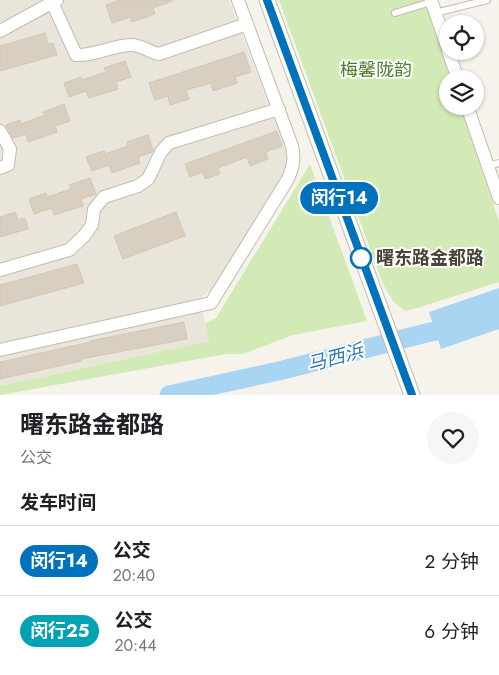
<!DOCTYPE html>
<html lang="zh">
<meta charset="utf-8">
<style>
body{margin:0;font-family:Jost,"Noto Sans SC",sans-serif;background:#f6f6f6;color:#202124;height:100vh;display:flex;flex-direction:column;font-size:19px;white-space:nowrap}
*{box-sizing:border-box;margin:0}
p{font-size:16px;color:#757577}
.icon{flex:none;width:28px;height:28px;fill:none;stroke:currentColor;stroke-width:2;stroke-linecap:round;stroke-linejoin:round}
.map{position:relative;height:395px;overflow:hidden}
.side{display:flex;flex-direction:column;background:#fff;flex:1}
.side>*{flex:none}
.badge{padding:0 10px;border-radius:16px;font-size:18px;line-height:32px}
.tools{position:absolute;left:439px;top:15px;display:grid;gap:10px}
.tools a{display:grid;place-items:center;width:45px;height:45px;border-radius:50%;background:#fff;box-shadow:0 1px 4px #0004;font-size:25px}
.map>.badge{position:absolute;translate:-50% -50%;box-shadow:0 0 0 2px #fff}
h2{padding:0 20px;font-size:19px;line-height:45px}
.round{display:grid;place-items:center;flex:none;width:52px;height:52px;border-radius:26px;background:#f6f6f6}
.head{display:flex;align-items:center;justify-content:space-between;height:85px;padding:0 20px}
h1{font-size:24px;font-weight:700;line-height:38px}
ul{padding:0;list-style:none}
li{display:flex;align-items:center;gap:15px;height:70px;padding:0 20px;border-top:1px solid #e0e0e0}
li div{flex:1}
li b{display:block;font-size:19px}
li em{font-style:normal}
li .badge{min-width:55px;font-weight:700;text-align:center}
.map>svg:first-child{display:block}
.residential{fill:#eae5da}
.green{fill:#d2eab5}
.water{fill:#a9d4f2}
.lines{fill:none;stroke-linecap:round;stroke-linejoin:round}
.river{stroke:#a9d4f2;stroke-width:19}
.building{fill:#d8cfc1;stroke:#d3c7b4}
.service-casing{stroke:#c2bbae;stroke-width:8}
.minor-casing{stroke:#c2bbae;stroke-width:14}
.tertiary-casing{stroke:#c2bbae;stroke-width:17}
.service{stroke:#fff;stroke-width:6}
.minor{stroke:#fff;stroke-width:12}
.tertiary{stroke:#fff;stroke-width:15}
.line-casing{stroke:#fff;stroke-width:11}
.line{stroke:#0072bc;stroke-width:8}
.stop-dot{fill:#fff;stroke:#0072bc;stroke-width:2.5}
.labels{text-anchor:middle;stroke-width:4;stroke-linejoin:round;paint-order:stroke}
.park-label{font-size:18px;fill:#4a7f2a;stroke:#fff}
.stop-label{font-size:18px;font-weight:bold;fill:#4b4439;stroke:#fff;text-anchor:start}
.water-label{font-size:19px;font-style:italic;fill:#2e7ab2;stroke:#fff}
</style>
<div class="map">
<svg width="499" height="395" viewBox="0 0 499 395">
<rect width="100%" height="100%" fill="#f6f3ec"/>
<!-- residential -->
<path class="residential" d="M0 0H229L287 153 289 165 220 282 200 299 209 341 0 386Z"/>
<!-- green -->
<path class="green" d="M279 0H424L451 79H448V106H460L499 221V282L414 309 405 311 393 301 383 284Z
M310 164 367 321 293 335 243 354H226L0 395V386L209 341 205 323 216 318Z"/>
<!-- water -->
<path class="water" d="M499 288V329L441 349 429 312Z"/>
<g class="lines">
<!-- river -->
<path class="river" d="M169 395 283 370 430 332 471 327 499 317"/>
</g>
<!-- building -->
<path class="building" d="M119 0H172V1L153 8 155 14 132 22 130 17 112 23 106 5Z
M45 33 48 44 53 43 57 55 0 71V46Z
M244 52 251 72 235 77 237 83 213 91 211 83 186 90 189 99 170 105 168 96 155 100 149 83Z
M125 61 131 77 116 82 118 89 89 98 86 91 69 97 64 83 81 77 82 80 106 72 104 68Z
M64 104 70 121 55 126 57 132 28 142 26 134 13 138 6 125 20 120 21 124 45 115 43 112Z
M277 131 282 146 266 152 268 159 250 166 247 157 218 168 220 174 205 179 203 172 190 177 185 164Z
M148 135 153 150 152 152 138 157 140 163 112 173 109 165 92 171 86 157 104 151 105 154 128 146 127 142Z
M90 178 96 194 81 199 83 206 54 215 52 208 34 214 29 199 46 193 47 197 71 189 69 185Z
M15 212 18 220 25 218 28 229 0 237V217Z
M176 212 185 236 123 259 114 236Z
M77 264 84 283 0 306V285Z
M184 322 187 339 81 359V361L0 379V362L90 342V341Z"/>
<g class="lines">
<!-- service casing -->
<g class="service-casing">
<path id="service" d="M395 13 431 2
M435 13 487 0
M488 166 499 163"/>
</g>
<!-- minor casing -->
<g class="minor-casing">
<path id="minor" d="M431 0 448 49
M52 2 76 55C95 56 111 46 130 45 140 44 149 52 159 54L247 24
M0 31 57 0
M448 51 458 79
M467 106 499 198
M0 131 10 149 8 165 0 168
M0 270 69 250 84 236 92 225 94 209 104 197 138 186 148 179 161 152 169 143 279 109
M0 350 211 303 288 179C293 167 295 159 292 146L238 0"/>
</g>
<!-- tertiary casing -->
<g class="tertiary-casing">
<path id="tertiary" d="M267 0 412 395"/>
</g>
<!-- service -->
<use href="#service" class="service"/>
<!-- minor -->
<use href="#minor" class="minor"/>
<!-- tertiary -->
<use href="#tertiary" class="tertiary"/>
</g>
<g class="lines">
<!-- line casing -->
<g class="line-casing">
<path id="line" d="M267 0 412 395"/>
</g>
<!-- line -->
<use href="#line" class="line"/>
</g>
<!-- markers -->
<circle class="stop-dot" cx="361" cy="258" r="10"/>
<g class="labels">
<!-- park labels -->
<g class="park-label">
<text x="376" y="76">梅馨陇韵</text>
</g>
<!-- stop labels -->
<g class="stop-label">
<text x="376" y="264">曙东路金都路</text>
</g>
<!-- water labels -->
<g class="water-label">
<text transform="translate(335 357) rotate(-15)" y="7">马西浜</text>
</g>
</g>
</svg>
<div class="tools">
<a><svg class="icon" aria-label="locate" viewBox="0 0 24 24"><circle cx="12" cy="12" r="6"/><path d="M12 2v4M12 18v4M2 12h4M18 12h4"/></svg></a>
<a><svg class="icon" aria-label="layers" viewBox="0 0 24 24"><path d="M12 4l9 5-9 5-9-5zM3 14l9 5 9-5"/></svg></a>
</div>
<b class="badge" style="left:339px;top:198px;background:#0072bc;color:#fff">闵行14</b>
</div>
<section class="side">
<div class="head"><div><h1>曙东路金都路</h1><p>公交</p></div><a class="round"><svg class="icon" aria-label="heart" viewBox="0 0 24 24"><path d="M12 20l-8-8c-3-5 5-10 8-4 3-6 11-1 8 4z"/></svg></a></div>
<h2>发车时间</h2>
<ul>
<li><span class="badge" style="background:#0072bc;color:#fff">闵行14</span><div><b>公交</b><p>20:40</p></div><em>2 分钟</em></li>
<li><span class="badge" style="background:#00a3b4;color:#fff">闵行25</span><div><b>公交</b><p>20:44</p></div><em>6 分钟</em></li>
</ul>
</section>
